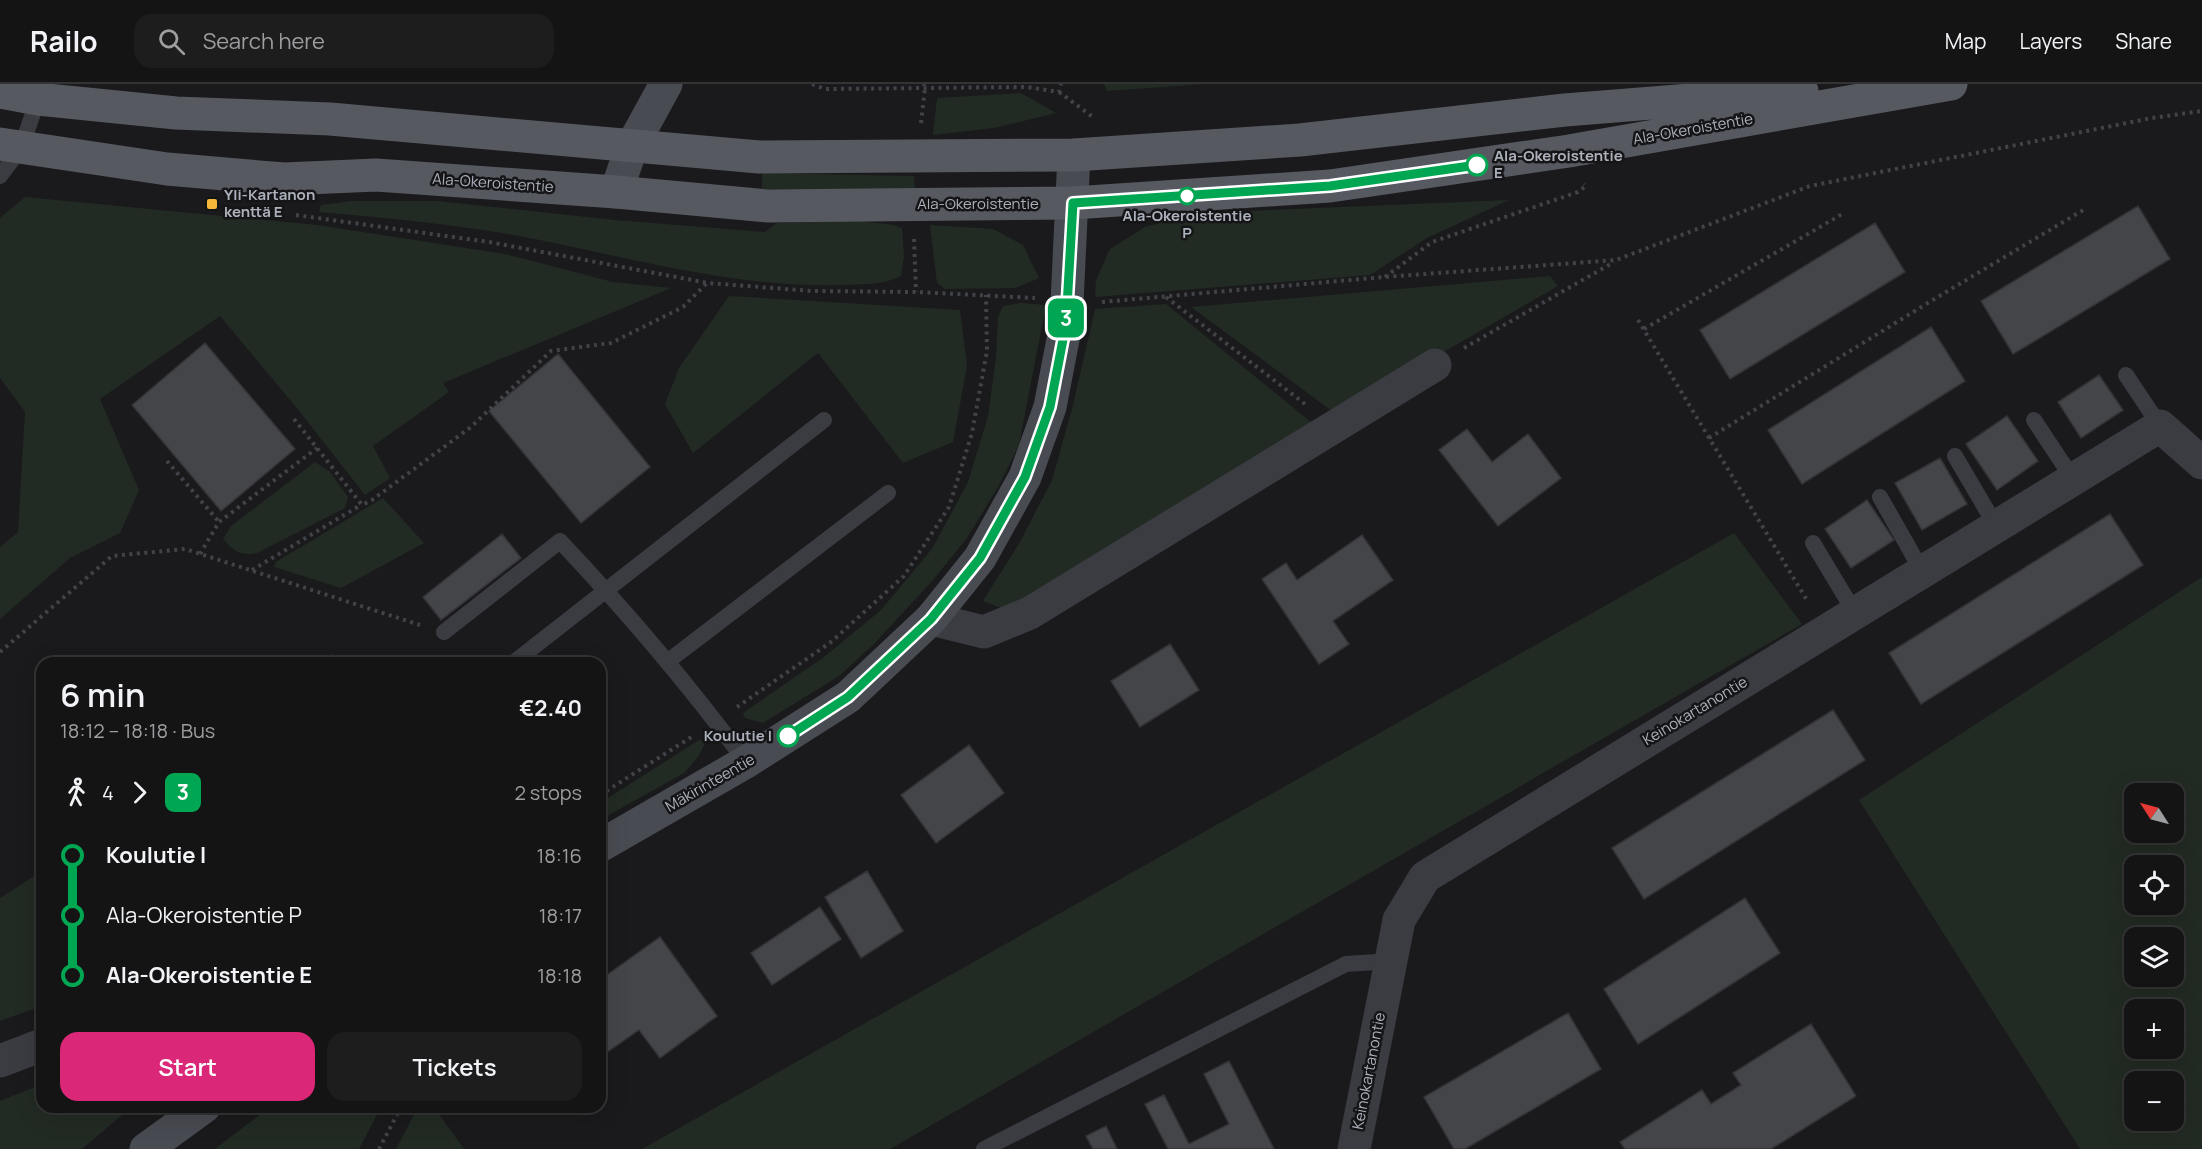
<!DOCTYPE html>
<meta charset="utf-8">
<style>
body{margin:0;font-family:Manrope,sans-serif;background:#1d1d1e;color:#f1f3f6;height:100vh;display:flex;flex-direction:column;font-size:22px;white-space:nowrap}
*{box-sizing:border-box;margin:0}
p{font-size:20px;color:#9d9ea0}
.icon{flex:none;width:33px;height:33px;fill:none;stroke:currentColor;stroke-width:2;stroke-linecap:round;stroke-linejoin:round}
.map{position:relative;flex:1;overflow:hidden}
.details{position:absolute;left:36px;top:573px;width:570px;height:456px;display:flex;flex-direction:column;background:#141415;border-radius:18px;box-shadow:0 6px 24px #0002,0 0 0 2px #333334}
.details>*{flex:none}
.badge{padding:0 12px;border-radius:9px;font-size:21px;line-height:39px}
.needle{width:39px;rotate:306deg}
.tools{position:absolute;left:2124px;top:699px;display:grid;gap:12px}
.tools a{display:grid;place-items:center;width:60px;height:60px;border-radius:12px;background:#141415;box-shadow:0 6px 24px #0002,0 0 0 2px #333334;font-size:30px}
.map>.badge{position:absolute;translate:-50% -50%;box-shadow:0 0 0 3px #fff}
.legs{display:flex;align-items:center;gap:9px;height:66px;padding:0 24px;font-size:20px}
.legs p{margin-inline-start:auto}
.overview{display:flex;align-items:center;justify-content:space-between;height:102px;padding:0 24px}
h1{font-size:33px;font-weight:600;line-height:45px}
.button{display:flex;gap:12px;margin-top:auto;padding:12px 24px}
.button a{flex:1;height:69px;border-radius:18px;background:#db2777;color:#fff;font-size:24px;font-weight:600;line-height:69px;text-align:center}
.button a+a{background:#1d1d1e;color:#f1f3f6}
ul{padding:0 24px;list-style:none}
li{display:flex;align-items:center;gap:21px;height:60px;font-size:22px}
li i{display:grid;place-items:center;width:9px;height:100%;margin:0 8px;background:currentColor}
li i::after{content:'';width:15px;height:15px;margin:-8px;border:4px solid;border-radius:50%;background:#141415}
li p{margin-inline-start:auto}
li:first-child i{background:linear-gradient(#0000 50%,currentColor 0)}
li:last-child i{background:linear-gradient(currentColor 50%,#0000 0)}
header{display:flex;align-items:center;gap:36px;box-sizing:border-box;height:84px;padding:0 30px;background:#141415;border-bottom:2px solid #333334}
header strong{font-size:28px}
nav{display:flex;gap:33px;margin-inline-start:auto;font-size:21px}
.search{width:420px;height:54px;background:#1d1d1e;display:flex;align-items:center;gap:15px;box-sizing:border-box;padding:0 21px;border-radius:18px;color:#9d9ea0;font-size:22px}
.map>svg:first-child{display:block}
.green{fill:#222b23;fill-rule:evenodd}
.building{fill:#444549;stroke:#343438;stroke-width:1.5}
.lines{fill:none;stroke-linecap:round;stroke-linejoin:round}
.path{stroke:#414349;stroke-width:4;stroke-dasharray:3 4.5;stroke-linecap:butt}
.lane{stroke:#3b3c42;stroke-width:16}
.street{stroke:#3b3c42;stroke-width:33}
.secondary{stroke:#494b52;stroke-width:33}
.primary{stroke:#575961;stroke-width:33}
.line-1-casing{stroke:#fff;stroke-width:14}
.line-1{stroke:#00a651;stroke-width:9}
.stop-1-dot{fill:#fff;stroke:#00a651;stroke-width:3}
.poi-dot{fill:#f6b839;stroke:#151517;stroke-width:2}
.labels{text-anchor:middle;stroke-width:5;stroke-linejoin:round;paint-order:stroke}
.street-label{font-size:15px;fill:#acb1bc;stroke:#151517}
.stop-label{font-size:15px;font-weight:bold;fill:#acb1bc;stroke:#151517;text-anchor:start}
.poi-label{font-size:15px;font-weight:bold;fill:#acb1bc;stroke:#151517;text-anchor:start}
</style>
<header>
<strong>Railo</strong>
<div class="search"><svg class="icon" aria-label="search" viewBox="0 0 24 24"><circle cx="10" cy="10" r="6"/><path d="M15 15l6 6"/></svg>Search here</div>
<nav><a>Map</a><a>Layers</a><a>Share</a></nav>
</header>
<div class="map">
<svg width="2202" height="1065" viewBox="0 0 2202 1065">
<rect width="100%" height="100%" fill="#1a1a1c"/>
<!-- green -->
<path class="green" d="M1104 0H1205L1107 7Z
M1021 9 1056 29 994 44 933 51 937 14Z
M762 89 914 92 915 106 762 105Z
M25 113 317 141 505 170 613 198 671 204 443 299 449 308 373 362 390 394 365 411 296 323 220 232 100 315 139 406 120 449 70 474 0 535V463L18 448 25 328 0 294V134Z
M1509 116 1427 154 1370 191 1095 213 1096 196 1110 165 1145 143 1198 129Z
M352 117H437L615 136 765 148 777 139 860 137 894 141 902 144 904 173 901 192C881 202 861 200 839 201 722 204 610 167 496 148 438 139 379 133 319 128L321 121Z
M930 141 993 145 1023 161 1039 194 1016 204 945 205 937 199Z
M1550 192 1558 202 1336 330 1191 223Z
M729 212 960 226 967 282 953 358 903 379 818 269 693 369 665 320 679 284Z
M1021 219 1046 221 1019 361 998 403 967 454 933 496 874 560 839 592 763 639 745 634 743 629 824 573 881 526 932 465 968 398 988 332 996 274 998 233 1003 222Z
M1166 220 1317 343 1027 521 1003 525 983 517 1020 458 1052 396 1073 321 1095 225Z
M315 378 330 388 348 413 345 424 257 469C241 472 234 468 223 455L231 442Z
M383 414 424 459 341 504 274 483 276 478Z
M1734 449 1802 540 890 1065H642Z
M2202 493V1065H2080L1859 716ZM2134 710H2174V748H2134ZM2134 782H2174V820H2134ZM2134 854H2174V892H2134ZM2134 926H2174V964H2134ZM2134 998H2174V1036H2134Z
M699 656 706 657 698 673 684 689 600 736V719Z
M42 787V922L0 937V814Z
M42 1000V1023H126L128 1026 82 1065H0V1017Z
M270 1023H381L359 1065H215Z
M418 1023H434L464 1065H396Z"/>
<!-- building -->
<path class="building" d="M2138 122 2170 175 2013 270 1981 217Z
M1875 139 1905 188 1730 295 1700 246Z
M1931 243 1965 297 1802 400 1768 346Z
M205 259 295 365 221 427 132 321Z
M558 270 650 383 581 439 489 327Z
M2099 291 2123 326 2081 354 2058 318Z
M2007 332 2038 377 1997 406 1966 360Z
M1467 345 1492 378 1528 350 1561 394 1498 442 1439 366Z
M1940 374 1967 420 1922 446 1895 399Z
M1867 416 1894 456 1851 484 1825 445Z
M2110 430 2143 481 1921 620 1889 569Z
M502 450 521 474 441 536 423 513Z
M1362 451 1393 496 1333 537 1349 560 1319 580 1262 495 1286 479 1297 496Z
M1170 560 1199 606 1140 643 1111 597Z
M332 571 337 579H321Z
M1833 626 1865 676 1644 815 1612 764Z
M969 661 1004 709 936 759 901 711Z
M867 787 903 847 861 874 825 813Z
M1745 814 1780 869 1638 960 1604 905Z
M820 823 841 855 772 901 751 869Z
M660 853 717 932 660 974 639 946 600 973V896Z
M1568 929 1601 985 1465 1065H1454L1424 1013Z
M1811 940 1856 1012 1771 1065H1625L1620 1058 1702 1006 1711 1020 1741 1001 1733 989Z
M1229 977 1274 1065H1168L1145 1020 1164 1011 1189 1060 1229 1040 1204 990Z
M1106 1042 1117 1065H1093L1086 1052Z"/>
<g class="lines">
<!-- path -->
<path class="path" d="M812 0 825 5 1027 3 1059 8 1061 0
M1059 8 1094 34
M921 39 925 4 924 0
M296 131 489 158 708 199 812 207 916 208 1035 214
M914 155 916 208
M1385 193 1432 158 1578 108 1586 102 1584 100
M1166 213 1305 320
M1102 218 1384 193 1616 176 1810 102 2152 34 2202 27
M1638 236 1808 518
M1644 245 1844 129
M1464 264 1614 178
M294 335 362 421 372 416 471 343 551 267 611 259 683 223 707 199
M1709 354 1931 217 2085 125
M167 377 219 438
M200 470 219 438 317 364
M252 486 361 421
M0 568 112 472 185 465 420 541
M737 623 831 558 904 492 949 423 972 349 987 267 986 211
M600 711 693 652
M379 1065 401 1023"/>
<!-- lane -->
<path class="lane" d="M0 92 21 64 38 15
M2126 291 2160 342
M2034 336 2073 395
M1955 372 1996 442
M1880 413 1922 487
M1813 459 1855 529
M444 548 560 457C626 527 689 601 746 678
M667 578 888 409
M513 579 824 336
M984 1065 1346 880 1391 877"/>
<!-- street -->
<path class="street" d="M931 535 984 548 1030 529 1435 281
M0 977 42 961
M1354 1065 1399 836 1425 793 2160 342 2202 379"/>
<!-- secondary -->
<path class="secondary" d="M616 108 632 62 666 0
M600 762 746 678 848 613 931 535 980 474 1025 393 1050 323 1066 240 1074 71
M146 1065 204 1023"/>
<!-- primary -->
<path class="primary" d="M0 8 38 15 176 29 330 35 759 73 1074 71 1300 56 1565 26 1802 7
M0 60 167 85 284 95 376 91 616 108 768 122 1073 119 1330 102 1569 67 1951 0"/>
</g>
<g class="lines">
<!-- line-1 casing -->
<g class="line-1-casing">
<path id="line-1" d="M788 652 848 613 931 535 980 474 1025 393 1050 323 1066 240 1073 119 1330 102 1477 81"/>
</g>
<!-- line-1 -->
<use href="#line-1" class="line-1"/>
</g>
<!-- markers -->
<g class="stop-1-dot">
<circle cx="1477" cy="81" r="10"/>
<circle cx="1187" cy="112" r="8"/>
<circle cx="788" cy="652" r="10"/>
</g>
<rect class="poi-dot" x="206" y="114" width="12" height="12" rx="3"/>
<g class="labels">
<!-- street labels -->
<g class="street-label">
<text transform="translate(1693 45) rotate(-10)" y="5">Ala-Okeroistentie</text>
<text transform="translate(493 99) rotate(4)" y="5">Ala-Okeroistentie</text>
<text x="978" y="125">Ala-Okeroistentie</text>
<text transform="translate(1695 627) rotate(-31)" y="5">Keinokartanontie</text>
<text transform="translate(710 699) rotate(-30)" y="5">Mäkirinteentie</text>
<text transform="translate(1369 987) rotate(-79)" y="5">Keinokartanontie</text>
</g>
<!-- stop labels -->
<g class="stop-label">
<text x="1494" y="77">Ala-Okeroistentie<tspan x="1494" dy="17">E</tspan></text>
<text x="1187" y="137" text-anchor="middle">Ala-Okeroistentie<tspan x="1187" dy="17">P</tspan></text>
<text x="772" y="657" text-anchor="end">Koulutie I</text>
</g>
<!-- poi labels -->
<g class="poi-label">
<text x="224" y="116">Yli-Kartanon<tspan x="224" dy="17">kenttä E</tspan></text>
</g>
</g>
</svg>
<div class="tools">
<a><svg class="needle" viewBox="-14 -14 28 28"><path d="M0-13l5 13h-10z" fill="#e53935"/><path d="M0 13l5-13h-10z" fill="#9d9ea0"/></svg></a>
<a><svg class="icon" aria-label="locate" viewBox="0 0 24 24"><circle cx="12" cy="12" r="6"/><path d="M12 2v4M12 18v4M2 12h4M18 12h4"/></svg></a>
<a><svg class="icon" aria-label="layers" viewBox="0 0 24 24"><path d="M12 4l9 5-9 5-9-5zM3 14l9 5 9-5"/></svg></a>
<a>+</a>
<a>−</a>
</div>
<b class="badge" style="left:1066px;top:234px;background:#00a651;color:#fff">3</b>
<section class="details">
<div class="overview"><div><h1>6 min</h1><p>18:12 – 18:18 · Bus</p></div><b>€2.40</b></div>
<div class="legs"><svg class="icon" aria-label="walk" viewBox="0 0 24 24"><circle cx="13" cy="4" r="2"/><path d="M13 8l-2 6 4 7M11 14l-3 7M7 12l3-4h3l4 4"/></svg>4<svg class="icon" aria-label="forward" viewBox="0 0 24 24"><path d="M9 5l7 7-7 7"/></svg><b class="badge" style="background:#00a651;color:#fff">3</b><p>2 stops</p></div>
<ul>
<li><i style="color:#00a651"></i><b>Koulutie I</b><p>18:16</p></li>
<li><i style="color:#00a651"></i><span>Ala-Okeroistentie P</span><p>18:17</p></li>
<li><i style="color:#00a651"></i><b>Ala-Okeroistentie E</b><p>18:18</p></li>
</ul>
<div class="button"><a>Start</a><a>Tickets</a></div>
</section>
</div>
